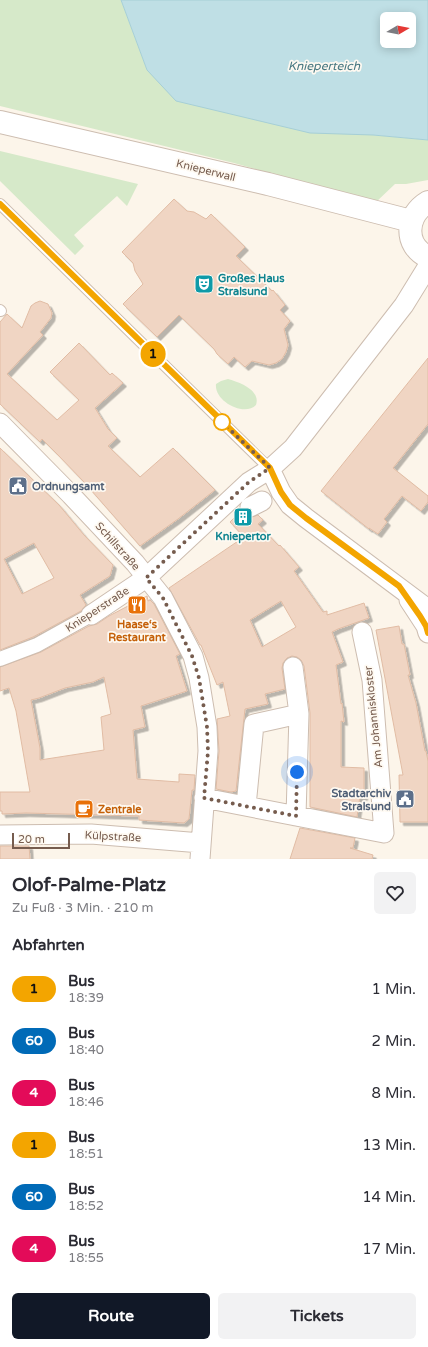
<!DOCTYPE html>
<html lang="de">
<meta charset="utf-8">
<style>
body{margin:0;font-family:"Varela Round",sans-serif;background:#f2f2f3;color:#2b2b33;height:100vh;display:flex;flex-direction:column;font-size:15px;white-space:nowrap}
*{box-sizing:border-box;margin:0}
p{font-size:13px;color:#7c7c81}
.icon{flex:none;width:22px;height:22px;fill:none;stroke:currentColor;stroke-width:2;stroke-linecap:round;stroke-linejoin:round}
.map{position:relative;height:859px;overflow:hidden}
.panel{display:flex;flex-direction:column;background:#fff;flex:1}
.panel>*{flex:none}
.badge{padding:0 8px;border-radius:13px;font-size:14px;line-height:26px}
.needle{width:26px;rotate:80deg}
.controls{position:absolute;left:380px;top:12px;display:grid;gap:8px}
.controls a{display:grid;place-items:center;width:36px;height:36px;border-radius:6px;background:#fff;box-shadow:0 2px 10px #0003;font-size:20px}
.scale{position:absolute;left:12px;bottom:10px;width:58px;box-sizing:border-box;padding-left:4px;border:2px solid #765c4e;border-top:0;font-size:11px;line-height:14px;white-space:nowrap;color:#765c4e;-webkit-text-stroke:3px #fef9f1;paint-order:stroke}
.you{position:absolute;width:20px;height:20px;margin:-10px;border:3px solid #fff;border-radius:50%;background:#1a73e8;box-shadow:0 0 0 6px #1a73e833}
.map>.badge{position:absolute;translate:-50% -50%;box-shadow:0 0 0 2px #fff}
h2{padding:0 12px;font-size:15px;line-height:36px}
.round{display:grid;place-items:center;flex:none;width:42px;height:42px;border-radius:6px;background:#f2f2f3}
.overview{display:flex;align-items:center;justify-content:space-between;height:68px;padding:0 12px}
h1{font-size:19px;font-weight:700;line-height:30px}
.cta{display:flex;gap:8px;margin-top:auto;padding:8px 12px}
.cta a{flex:1;height:46px;border-radius:6px;background:#111827;color:#fff;font-size:16px;font-weight:700;line-height:46px;text-align:center}
.cta a+a{background:#f2f2f3;color:#2b2b33}
ul{padding:0;list-style:none}
li{display:flex;align-items:center;gap:12px;height:52px;padding:0 12px}
li div{flex:1}
li b{display:block;font-size:15px}
li em{font-style:normal}
li .badge{min-width:44px;font-weight:700;text-align:center}
.map>svg:first-child{display:block}
.green{fill:#d6e9c9}
.water{fill:#bfdfe5;stroke:#a6cfd6;fill-rule:evenodd}
.building{fill:#f0d5c3;stroke:#e1bca4;fill-rule:evenodd;filter:url(#shadow)}
.lines{fill:none;stroke-linecap:round;stroke-linejoin:round}
.service-casing{stroke:#cdbdb0;stroke-width:12}
.pedestrian-casing{stroke:#cdbdb0;stroke-width:16}
.minor-casing{stroke:#cdbdb0;stroke-width:21}
.tertiary-casing{stroke:#cdbdb0;stroke-width:24}
.service{stroke:#fff;stroke-width:10}
.pedestrian{stroke:#fff;stroke-width:14}
.minor{stroke:#fff;stroke-width:19}
.tertiary{stroke:#fff;stroke-width:22}
.line-casing{stroke:#fff;stroke-width:9}
.line{stroke:#f3a500;stroke-width:6}
.walk{stroke:#765c4e;stroke-width:4;stroke-dasharray:0 7.2}
.stop-dot{fill:#fff;stroke:#f3a500;stroke-width:2}
.labels{text-anchor:middle;stroke-width:3.5;stroke-linejoin:round;paint-order:stroke}
.street-label{font-size:11px;fill:#765c4e;stroke:#fef9f1}
.culture-label{font-size:11px;font-weight:bold;fill:#0d838f;stroke:#fef9f1;text-anchor:start}
.service-label{font-size:11px;font-weight:bold;fill:#4e5e75;stroke:#fef9f1;text-anchor:start}
.food-label{font-size:11px;font-weight:bold;fill:#c56008;stroke:#fef9f1}
.water-label{font-size:12px;font-style:italic;fill:#467780;stroke:#fef9f1}
</style>
<div class="map">
<svg width="428" height="859" viewBox="0 0 428 859">
<defs>
<filter id="shadow"><feDropShadow dx="3.5" dy="3.5" stdDeviation="0" flood-color="#0004"/></filter>
</defs>
<rect width="100%" height="100%" fill="#fcf5ea"/>
<!-- green -->
<path class="green" d="M0 0H121L147 70 373 135 428 140V180L406 184H395L375 203 234 163 0 106Z
M0 151 138 184 127 206 117 196 74 235 84 246 75 255 0 181Z
M228 379C239 382 261 390 256 405 244 417 214 401 216 384L221 381Z"/>
<!-- water -->
<path class="water" d="M121 0H428V140L373 135 310 133 176 101 147 70ZM387 19H409V41H387Z"/>
<!-- building -->
<path class="building" d="M174 199 187 211 194 212 206 219 211 214 245 247 236 256 272 291 273 290 285 305 280 310 290 321 284 329 288 345 286 352 282 359 276 363 269 365 252 361 245 367 234 357 228 364 217 354 214 349 179 315 157 337 123 304 143 284 135 271 133 263 122 252Z
M40 301 48 304 52 313 51 318 40 332 43 335 7 374 57 420 79 400 50 372 79 343 110 375 112 373 123 383 95 408 108 429 117 438 108 446 140 477 173 448 215 490 178 519 140 546 83 481 58 455 42 439 40 442 0 404V322L7 314 22 328 31 306 35 303Z
M428 358V424L393 468 428 496V502L421 511 402 496 384 519 387 522 378 534 369 528V529L321 491Z
M0 448 59 505 84 535 113 565 110 576 80 595 86 605 81 611 33 637 0 650ZM34 543 54 578 22 594 4 559Z
M240 512 244 516 249 518 258 515 263 520 258 524 279 546 280 545 299 567 294 571 323 612 327 611V615L364 603 369 618 338 629 332 632 343 662 336 665 341 704 342 703 344 722 341 721V767L364 768V797L360 796 357 817 310 807V713L304 666 301 660 297 657 292 656 287 658 283 663 282 668 285 689 265 694 268 704 245 709 236 791 231 792 216 789 219 751 217 719 230 716 223 682 217 685 201 645H200L169 588 244 537 230 522ZM281 601 296 627 262 647 250 620Z
M147 596 148 601 150 600 154 604 180 654 176 656 187 691 141 706 145 727 133 730 137 779 179 782V774L195 775 194 790H192L189 819 184 823 139 820V816L26 813 2 814V811H0V792H30L16 711 9 688 0 691V667L41 652 89 626 97 624 109 616ZM104 677 111 714 101 717 104 750 40 760V748L31 700 39 698 65 688 93 682Z
M399 626 402 644H404L410 675H408L416 703 425 751H426L428 761V822H400L399 775H403L376 630Z
M300 828 355 838 353 848H350L373 855 372 859H290Z
M0 846H29L30 859H0Z"/>
<g class="lines">
<!-- service casing -->
<g class="service-casing">
<path id="service" d="M0 204 270 469
M0 310 1 311"/>
</g>
<!-- pedestrian casing -->
<g class="pedestrian-casing">
<path id="pedestrian" d="M0 659 37 645 91 615"/>
</g>
<!-- minor casing -->
<g class="minor-casing">
<path id="minor" d="M0 423 71 495 135 563 163 598 193 656 199 678 207 727 208 751 200 859
M270 469 281 492 290 505 306 518 428 609
M250 507 262 501
M409 600 426 626 428 633
M91 615 146 578 249 482 270 469 293 448 404 305 428 266
M293 667 299 714 296 816
M204 798 384 833 372 680 362 632
M246 806 254 724 299 714
M0 835 91 834 201 843"/>
</g>
<!-- tertiary casing -->
<g class="tertiary-casing">
<path id="tertiary" d="M0 122 268 184 411 221
M428 202C406 215 403 245 428 257"/>
</g>
<!-- service -->
<use href="#service" class="service"/>
<!-- pedestrian -->
<use href="#pedestrian" class="pedestrian"/>
<!-- minor -->
<use href="#minor" class="minor"/>
<!-- tertiary -->
<use href="#tertiary" class="tertiary"/>
</g>
<g class="lines">
<!-- line casing -->
<g class="line-casing">
<path id="line" d="M0 204 270 468 281 492 290 505 306 518 399 586 420 616 426 626 428 633"/>
</g>
<!-- line -->
<use href="#line" class="line"/>
<!-- walk -->
<path class="walk" d="M222 422 270 468 249 482 146 578 163 598 192 656 199 678 207 727 208 751 204 798 296 816 297 772"/>
</g>
<!-- icons -->
<defs>
<g id="theatre-square" transform="scale(1)"><rect x="-9" y="-9" width="18" height="18" rx="4" fill="#0f9aa8" stroke="#fef9f1"/><path d="M-5-5.5Q0-4 5-5.5V0Q5 5 0 6Q-5 5-5 0ZM-3.3-2.5H-1v1.5H-3.3ZM1-2.5H3.3v1.5H1ZM-2.8 1Q0 5.5 2.8 1Z" fill="#fff"/></g>
<g id="civic-square" transform="scale(1)"><rect x="-9" y="-9" width="18" height="18" rx="4" fill="#5c6f8a" stroke="#fef9f1"/><path d="M-.6-6.5H3V-4.5H.6V-3L4-1V1h2V6H-6V1h2V-1L-.6-3ZM-1.2 2.5V6h2.4V2.5Z" fill="#fff"/></g>
<g id="building-square" transform="scale(1)"><rect x="-9" y="-9" width="18" height="18" rx="4" fill="#0f9aa8" stroke="#fef9f1"/><path d="M-4-6H4V6H1V3H-1V6H-4ZM-2.5-4.3h1.7v1.8h-1.7ZM.8-4.3h1.7v1.8H.8ZM-2.5-1h1.7V.8h-1.7ZM.8-1h1.7V.8H.8Z" fill="#fff"/></g>
<g id="restaurant-square" transform="scale(1)"><rect x="-9" y="-9" width="18" height="18" rx="4" fill="#e8710a" stroke="#fef9f1"/><path d="M-5-6h1v4h1v-4h1v4h1v-4h1v5L-1.5 .5V6h-2V.5L-5-1ZM5-6V6H3V1.5H1.5Q1.5-4 5-6Z" fill="#fff"/></g>
<g id="cafe-square" transform="scale(1)"><rect x="-9" y="-9" width="18" height="18" rx="4" fill="#e8710a" stroke="#fef9f1"/><path d="M-5.5-4.5H6V0H3Q3 3.5 0 3.5H-2.5Q-5.5 3.5-5.5 0ZM3-3.2v2h1.7v-2ZM-6 4.5H4V6H-6Z" fill="#fff"/></g>
</defs>
<g fill-rule="evenodd">
<use href="#theatre-square" x="204" y="284"/>
<use href="#civic-square" x="18" y="486"/>
<use href="#building-square" x="243" y="517"/>
<use href="#restaurant-square" x="137" y="605"/>
<use href="#civic-square" x="405" y="799"/>
<use href="#cafe-square" x="84" y="809"/>
</g>
<!-- markers -->
<circle class="stop-dot" cx="222" cy="422" r="8"/>
<g class="labels">
<!-- street labels -->
<g class="street-label">
<text transform="translate(206 170) rotate(14)" y="4">Knieperwall</text>
<text transform="translate(118 546) rotate(48)" y="4">Schillstraße</text>
<text transform="translate(97 609) rotate(-33)" y="4">Knieperstraße</text>
<text transform="translate(373 717) rotate(-96)" y="4">Am Johanniskloster</text>
<text transform="translate(113 836) rotate(3)" y="4">Külpstraße</text>
</g>
<!-- culture labels -->
<g class="culture-label">
<text x="218" y="282">Großes Haus<tspan x="218" dy="13">Stralsund</tspan></text>
<text x="243" y="540" text-anchor="middle">Kniepertor</text>
</g>
<!-- service labels -->
<g class="service-label">
<text x="32" y="490">Ordnungsamt</text>
<text x="391" y="797" text-anchor="end">Stadtarchiv<tspan x="391" dy="13">Stralsund</tspan></text>
</g>
<!-- food labels -->
<g class="food-label">
<text x="137" y="628">Haase‘s<tspan x="137" dy="13">Restaurant</tspan></text>
<text x="98" y="813" text-anchor="start">Zentrale</text>
</g>
<!-- water labels -->
<g class="water-label">
<text x="324" y="70">Knieperteich</text>
</g>
</g>
</svg>
<div class="controls">
<a><svg class="needle" viewBox="-14 -14 28 28"><path d="M0-13l5 13h-10z" fill="#e53935"/><path d="M0 13l5-13h-10z" fill="#7c7c81"/></svg></a>
</div>
<div class="scale">20 m</div>
<div class="you" style="left:297px;top:772px"></div>
<b class="badge" style="left:153px;top:354px;background:#f3a500;color:#111">1</b>
</div>
<section class="panel">
<div class="overview"><div><h1>Olof-Palme-Platz</h1><p>Zu Fuß · 3 Min. · 210 m</p></div><a class="round"><svg class="icon" aria-label="heart" viewBox="0 0 24 24"><path d="M12 20l-8-8c-3-5 5-10 8-4 3-6 11-1 8 4z"/></svg></a></div>
<h2>Abfahrten</h2>
<ul>
<li><span class="badge" style="background:#f3a500;color:#111">1</span><div><b>Bus</b><p>18:39</p></div><em>1 Min.</em></li>
<li><span class="badge" style="background:#006ab7;color:#fff">60</span><div><b>Bus</b><p>18:40</p></div><em>2 Min.</em></li>
<li><span class="badge" style="background:#e30b59;color:#fff">4</span><div><b>Bus</b><p>18:46</p></div><em>8 Min.</em></li>
<li><span class="badge" style="background:#f3a500;color:#111">1</span><div><b>Bus</b><p>18:51</p></div><em>13 Min.</em></li>
<li><span class="badge" style="background:#006ab7;color:#fff">60</span><div><b>Bus</b><p>18:52</p></div><em>14 Min.</em></li>
<li><span class="badge" style="background:#e30b59;color:#fff">4</span><div><b>Bus</b><p>18:55</p></div><em>17 Min.</em></li>
</ul>
<div class="cta"><a>Route</a><a>Tickets</a></div>
</section>
